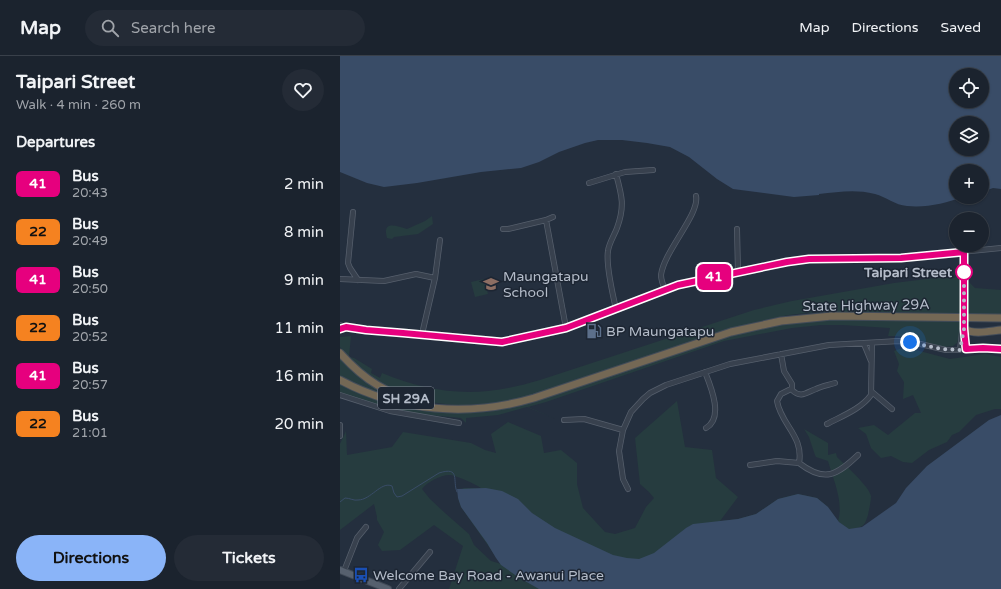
<!DOCTYPE html>
<meta charset="utf-8">
<style>
body{margin:0;font-family:"Varela Round",sans-serif;background:#242b36;color:#f1f3f6;height:100vh;display:flex;flex-direction:column;font-size:15px;white-space:nowrap}
*{box-sizing:border-box;margin:0}
p{font-size:13px;color:#a0a4aa}
.icon{flex:none;width:22px;height:22px;fill:none;stroke:currentColor;stroke-width:2;stroke-linecap:round;stroke-linejoin:round}
.map{position:relative;flex:1;overflow:hidden}
.drawer{display:flex;flex-direction:column;background:#1b232e;width:340px}
.drawer>*{flex:none}
.badge{padding:0 8px;border-radius:6px;font-size:14px;line-height:26px}
.tools{position:absolute;left:609px;top:12px;display:grid;gap:8px}
.tools a{display:grid;place-items:center;width:40px;height:40px;border-radius:50%;background:#1b232e;box-shadow:0 1px 3px #0004,0 0 0 1px #39404a;font-size:20px}
.you{position:absolute;width:20px;height:20px;margin:-10px;border:3px solid #fff;border-radius:50%;background:#1a73e8;box-shadow:0 0 0 6px #1a73e833}
.map>.badge{position:absolute;translate:-50% -50%;box-shadow:0 0 0 2px #fff}
h2{padding:0 16px;font-size:15px;line-height:36px}
.round{display:grid;place-items:center;flex:none;width:42px;height:42px;border-radius:21px;background:#242b36}
.overview{display:flex;align-items:center;justify-content:space-between;height:68px;padding:0 16px}
h1{font-size:19px;font-weight:700;line-height:30px}
.primary-button{display:flex;gap:8px;margin-top:auto;padding:8px 16px}
.primary-button a{flex:1;height:46px;border-radius:24px;background:#8ab4f8;color:#111;font-size:16px;font-weight:700;line-height:46px;text-align:center}
.primary-button a+a{background:#242b36;color:#f1f3f6}
ul{padding:0;list-style:none}
li{display:flex;align-items:center;gap:12px;height:48px;padding:0 16px}
li div{flex:1}
li b{display:block;font-size:15px}
li em{font-style:normal}
li .badge{min-width:44px;font-weight:700;text-align:center}
header{display:flex;align-items:center;gap:24px;box-sizing:border-box;height:56px;padding:0 20px;background:#1b232e;border-bottom:1px solid #39404a}
header strong{font-size:19px}
nav{display:flex;gap:22px;margin-inline-start:auto;font-size:14px}
.search{width:280px;height:36px;background:#242b36;display:flex;align-items:center;gap:10px;box-sizing:border-box;padding:0 14px;border-radius:22px;color:#a0a4aa;font-size:15px}
main{display:flex;flex:1;min-height:0}
.map>svg:first-child{display:block}
.green{fill:#263c3f}
.water{fill:#394c67;fill-rule:evenodd}
.lines{fill:none;stroke-linecap:round;stroke-linejoin:round}
.stream{stroke:#394c67;stroke-width:1}
.minor-casing{stroke:#565f6c;stroke-width:6}
.major-casing{stroke:#414a57;stroke-width:8}
.highway-casing{stroke:#434c59;stroke-width:9}
.minor{stroke:#38414e;stroke-width:4.5}
.major{stroke:#56606e;stroke-width:6}
.highway{stroke:#746855;stroke-width:7}
.minor-bridge-casing{stroke:#565f6c;stroke-width:6;stroke-linecap:butt}
.minor-bridge{stroke:#38414e;stroke-width:4.5}
.line-casing{stroke:#fff;stroke-width:9}
.line{stroke:#e6007e;stroke-width:6}
.walk{stroke:#b4bcc9;stroke-width:4;stroke-dasharray:0 7.2}
.stop-dot{fill:#fff;stroke:#e6007e;stroke-width:2}
.labels{text-anchor:middle;stroke-width:3;stroke-linejoin:round;paint-order:stroke}
.shield{fill:#1d2633;stroke:#878f9c;stroke-width:1}
.shield-label{font-size:13px;font-weight:bold;fill:#b4bcc9}
.stop-label{font-size:14px;font-weight:bold;fill:#b4bcc9;stroke:#1d2633;text-anchor:end}
.poi-label{font-size:14px;fill:#b4bcc9;stroke:#1d2633;text-anchor:start}
.street-label{font-size:14px;fill:#b4bcc9;stroke:#1d2633}
</style>
<header>
<strong>Map</strong>
<div class="search"><svg class="icon" aria-label="search" viewBox="0 0 24 24"><circle cx="10" cy="10" r="6"/><path d="M15 15l6 6"/></svg>Search here</div>
<nav><a>Map</a><a>Directions</a><a>Saved</a></nav>
</header>
<main>
<section class="drawer">
<div class="overview"><div><h1>Taipari Street</h1><p>Walk · 4 min · 260 m</p></div><a class="round"><svg class="icon" aria-label="heart" viewBox="0 0 24 24"><path d="M12 20l-8-8c-3-5 5-10 8-4 3-6 11-1 8 4z"/></svg></a></div>
<h2>Departures</h2>
<ul>
<li><span class="badge" style="background:#e6007e;color:#fff">41</span><div><b>Bus</b><p>20:43</p></div><em>2 min</em></li>
<li><span class="badge" style="background:#f58220;color:#111">22</span><div><b>Bus</b><p>20:49</p></div><em>8 min</em></li>
<li><span class="badge" style="background:#e6007e;color:#fff">41</span><div><b>Bus</b><p>20:50</p></div><em>9 min</em></li>
<li><span class="badge" style="background:#f58220;color:#111">22</span><div><b>Bus</b><p>20:52</p></div><em>11 min</em></li>
<li><span class="badge" style="background:#e6007e;color:#fff">41</span><div><b>Bus</b><p>20:57</p></div><em>16 min</em></li>
<li><span class="badge" style="background:#f58220;color:#111">22</span><div><b>Bus</b><p>21:01</p></div><em>20 min</em></li>
</ul>
<div class="primary-button"><a>Directions</a><a>Tickets</a></div>
</section>
<div class="map">
<svg width="661" height="533" viewBox="0 0 661 533">
<rect width="100%" height="100%" fill="#242f3e"/>
<!-- green -->
<path class="green" d="M92 160 93 168 78 178 54 181 52 183 47 182C42 164 56 170 67 173L85 165Z
M619 218 620 251H627L628 225 635 232 661 234V259C616 258 571 256 525 256 500 256 474 255 449 259 390 270 335 291 279 310 244 322 209 337 173 344 125 354 74 350 32 323 20 315 9 302 0 291V281L11 280 9 301 14 302 32 313 31 317 40 322 42 317C83 334 123 341 168 332 179 330 189 327 200 324L414 254 452 245 554 227 595 222H615Z
M144 223 148 238 135 241 131 226Z
M476 263H620V276L617 287 613 290 604 291 575 283 557 280H548L550 272 502 269H481L452 272 384 285 206 346 188 351 216 363 187 351 158 359 126 362V367L121 362 67 357 28 348 0 337V328L16 336 44 346 72 352 114 357 148 356 179 350 198 344 395 277 432 269Z
M559 293H572L610 303 645 298 661 301V353H655L636 359 619 376 612 379 607 386 589 394 572 407 563 406 551 400 541 402 531 392 526 378 518 372 534 369 548 379 575 357H581L573 339 563 343 564 326 557 315 559 308 554 295Z
M0 300 19 319 66 343 45 341 0 320Z
M337 345 345 391 372 394 376 422 398 441 380 465 398 463 416 458 438 443 458 438 477 442 488 451 331 533 122 432H141C133 427 120 421 111 419 102 418 87 426 82 433L90 443 105 457 129 478 134 489 151 505 161 508 121 451 118 442 223 533H109L123 490 94 469 60 494 42 495 38 489 44 476 37 464V461L34 448 0 474V388L6 375 7 399 52 391 63 376 131 387 145 394 156 397 151 378 168 366 201 380 204 397 221 394 237 407V428L243 452 265 476 275 478 295 472 306 451 314 442 309 436 300 428 295 382Z
M464 373 488 387V399L496 397 497 401C505 409 529 430 531 440 531 446 529 453 528 459 524 472 522 471 508 474L498 465C504 446 493 423 488 405L476 401 475 399 469 381Z"/>
<!-- water -->
<path class="water" d="M0 0H661V133L653 132 642 136V115H616V141H624C605 147 587 152 567 150 555 149 546 141 535 138 515 133 499 136 479 138V139L454 141 393 133 377 123 349 101 330 91 307 87 282 84H258L245 87 219 96 199 106 181 112 141 116 77 127 44 131 27 127 0 116ZM616 19H642V45H616ZM616 67H642V93H616Z
M661 359V533H199L178 521 161 509 156 502 147 487 121 451 118 442 117 433 146 432 162 435 178 443 192 457 215 472 273 499 287 502 299 503 314 497 346 472 353 468 398 463 416 458 438 443 458 438 477 442 488 451 499 466 509 473 522 471 556 447 566 432 587 410 649 364Z"/>
<g class="lines">
<!-- stream -->
<path class="stream" d="M0 446 5 442C10 442 14 445 18 444 31 444 41 425 52 430L54 437 57 441 62 440 99 417C121 410 112 425 117 436"/>
<!-- minor casing -->
<g class="minor-casing">
<path id="minor" d="M249 127 285 116 313 114
M13 156 8 207 10 212 18 224
M206 164 226 272
M163 173H168L206 164 213 161
M397 173 398 216
M0 223 44 225 76 218 95 222
M325 234C323 229 321 224 321 219 324 195 360 158 356 140
M624 246V196
M276 253C273 240 266 207 268 195 269 187 274 180 277 172 285 150 282 140 276 118
M0 269 6 271 26 274 162 286 226 272 325 234 352 225 454 204 561 202 661 192
M624 271 626 293
M82 278 95 222 100 184
M524 288 531 305
M620 294 622 276
M441 298 444 315 452 328V334C461 343 467 336 476 333 482 330 489 329 495 327
M365 316C371 331 384 362 366 372
M451 333 441 338 437 345C441 369 464 380 459 407 485 427 497 419 518 399
M532 336 552 353
M0 339 50 355 119 367
M224 364 244 363 283 374
M487 368C502 360 521 353 531 339L532 287
M0 369V380
M410 409 437 405 459 407
M288 433 283 423 279 395 283 374 291 356 303 343 310 337 326 329 390 308 489 289 559 285 576 287 606 294 643 292 661 293
M4 515 17 482 26 471
M59 533 90 496"/>
</g>
<!-- major casing -->
<g class="major-casing">
<path id="major" d="M0 514 48 533"/>
</g>
<!-- highway casing -->
<g class="highway-casing">
<path id="highway" d="M624 273C634 279 650 275 661 274
M0 297C24 324 48 339 83 347
M0 324C59 356 130 361 194 342L391 276 441 265 492 260 661 262"/>
</g>
<!-- minor -->
<use href="#minor" class="minor"/>
<!-- major -->
<use href="#major" class="major"/>
<!-- highway -->
<use href="#highway" class="highway"/>
<!-- minor-bridge casing -->
<g class="minor-bridge-casing">
<path id="minor-bridge" d="M624 269V246"/>
</g>
<!-- minor-bridge -->
<use href="#minor-bridge" class="minor-bridge"/>
</g>
<g class="lines">
<!-- line casing -->
<g class="line-casing">
<path id="line" d="M0 273 6 271 26 274 63 277 162 286 226 272 338 229 447 206 469 203 561 202 624 196V273L626 293 643 292 661 293"/>
</g>
<!-- line -->
<use href="#line" class="line"/>
<!-- walk -->
<path class="walk" d="M570 286 601 293 620 294 624 273V216"/>
</g>
<!-- icons -->
<defs>
<g id="school-bare" transform="scale(1.2)"><path d="M0-5L7-2L0 1L-7-2ZM-4 1L0 2.5L4 1V4Q0 6-4 4Z" fill="#8d6e63" stroke="#1d2633" stroke-width="2.5" paint-order="stroke"/></g>
<g id="fuel-bare" transform="scale(1.2)"><path d="M-5.5-6h7V0h2V4h1.3V-2.5L3-4.5l.8-.8L6-3V5H2.5V1h-1V6h-7ZM-4.2-4.7v3.2H.2V-4.7Z" fill="#5c6f8a" stroke="#1d2633" stroke-width="2.5" paint-order="stroke"/></g>
<g id="bus-bare" transform="scale(1.2)"><path d="M-5-6H5V4H4V6H2V4H-2V6H-4V4H-5ZM-3.5-4V0h7V-4ZM-3.5 1.2v1.5H-2V1.2ZM2 1.2v1.5H3.5V1.2Z" fill="#1a4fb4" stroke="#1d2633" stroke-width="2.5" paint-order="stroke"/></g>
</defs>
<g fill-rule="evenodd">
<use href="#school-bare" x="151" y="228"/>
<use href="#fuel-bare" x="254" y="275"/>
<use href="#bus-bare" x="21" y="519"/>
</g>
<!-- markers -->
<circle class="stop-dot" cx="624" cy="216" r="8"/>
<g class="labels">
<!-- shield labels -->
<rect class="shield" x="38" y="331" width="56" height="22" rx="3"/>
<g class="shield-label">
<text x="66" y="347">SH 29A</text>
</g>
<!-- stop labels -->
<g class="stop-label">
<text x="612" y="221">Taipari Street</text>
</g>
<!-- poi labels -->
<g class="poi-label">
<text x="163" y="225">Maungatapu<tspan x="163" dy="16">School</tspan></text>
<text x="266" y="280">BP Maungatapu</text>
<text x="33" y="524">Welcome Bay Road - Awanui Place</text>
</g>
<!-- street labels -->
<g class="street-label">
<text transform="translate(526 249) rotate(-1)" y="5">State Highway 29A</text>
</g>
</g>
</svg>
<div class="tools">
<a><svg class="icon" aria-label="locate" viewBox="0 0 24 24"><circle cx="12" cy="12" r="6"/><path d="M12 2v4M12 18v4M2 12h4M18 12h4"/></svg></a>
<a><svg class="icon" aria-label="layers" viewBox="0 0 24 24"><path d="M12 4l9 5-9 5-9-5zM3 14l9 5 9-5"/></svg></a>
<a>+</a>
<a>−</a>
</div>
<div class="you" style="left:570px;top:286px"></div>
<b class="badge" style="left:374px;top:221px;background:#e6007e;color:#fff">41</b>
</div>
</main>
